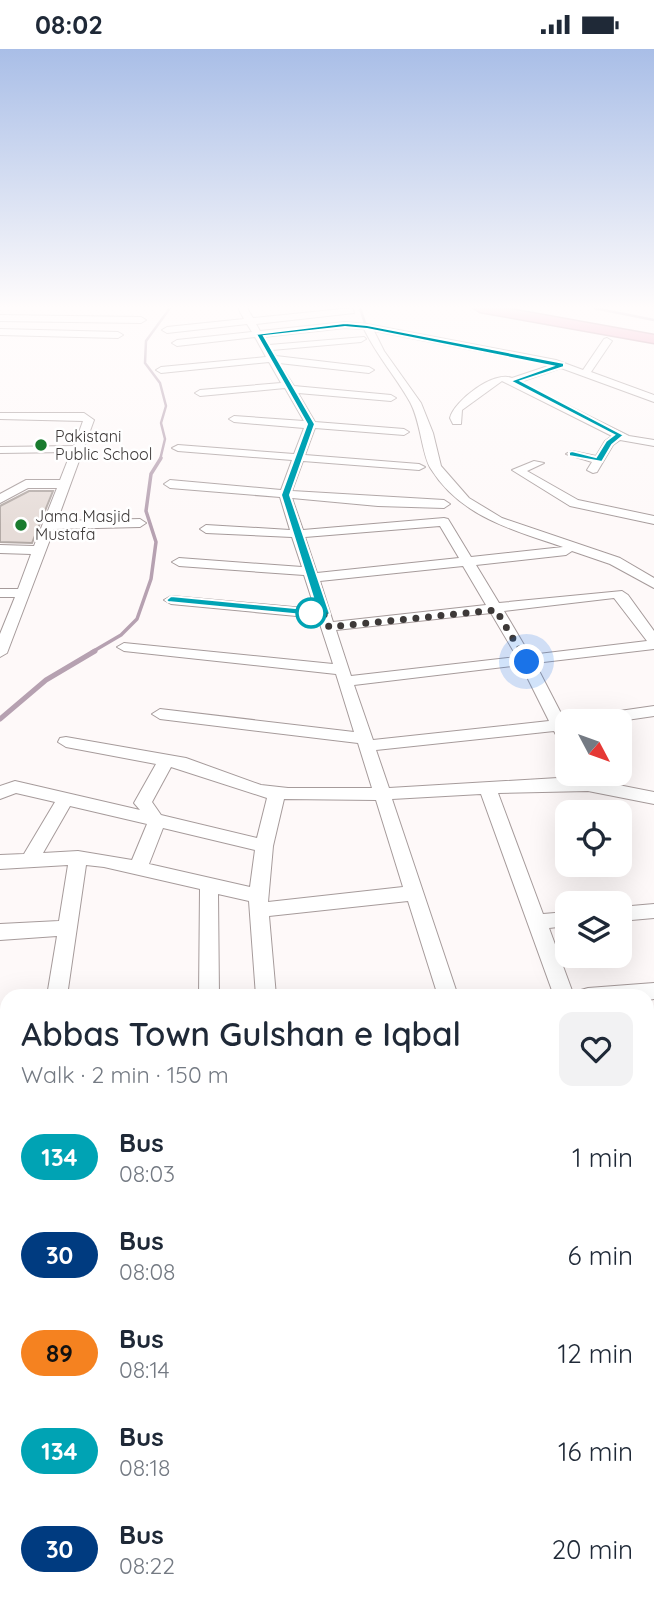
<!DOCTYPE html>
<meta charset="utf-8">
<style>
body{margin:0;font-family:Quicksand,sans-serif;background:#f2f2f3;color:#1f2937;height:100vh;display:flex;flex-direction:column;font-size:26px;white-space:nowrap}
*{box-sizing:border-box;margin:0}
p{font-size:23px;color:#747a83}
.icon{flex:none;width:38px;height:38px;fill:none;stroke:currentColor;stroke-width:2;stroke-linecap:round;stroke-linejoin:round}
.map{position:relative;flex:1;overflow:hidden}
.side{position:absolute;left:0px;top:940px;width:654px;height:625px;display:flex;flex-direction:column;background:#fff;border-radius:21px 21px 0 0;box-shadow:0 7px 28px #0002}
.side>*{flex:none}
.badge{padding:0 14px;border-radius:23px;font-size:24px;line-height:46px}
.needle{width:46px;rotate:131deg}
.tools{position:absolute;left:555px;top:660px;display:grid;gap:14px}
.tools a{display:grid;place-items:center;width:77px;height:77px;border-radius:14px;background:#fff;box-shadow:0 7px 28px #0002;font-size:35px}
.you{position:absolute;width:35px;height:35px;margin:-18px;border:5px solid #fff;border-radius:50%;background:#1a73e8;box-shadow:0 0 0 10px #1a73e833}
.map>.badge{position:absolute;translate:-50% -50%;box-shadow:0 0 0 4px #fff}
.round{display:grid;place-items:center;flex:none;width:74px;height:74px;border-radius:14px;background:#f2f2f3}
.head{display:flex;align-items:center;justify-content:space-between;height:119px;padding:0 21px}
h1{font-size:33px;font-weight:600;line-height:52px}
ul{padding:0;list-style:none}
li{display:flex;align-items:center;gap:21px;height:98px;padding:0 21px}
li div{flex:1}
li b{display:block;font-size:26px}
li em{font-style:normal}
li .badge{min-width:77px;font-weight:700;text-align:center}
.status{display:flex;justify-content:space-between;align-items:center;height:49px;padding:0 35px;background:#fff;direction:ltr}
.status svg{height:19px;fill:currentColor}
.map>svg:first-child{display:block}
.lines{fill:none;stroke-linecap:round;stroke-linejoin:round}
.stream-far2{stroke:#b6a1b1;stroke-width:2.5}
.stream-far1{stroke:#b6a1b1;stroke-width:3.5}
.stream{stroke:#b6a1b1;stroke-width:5}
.building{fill:#e6dcd8;stroke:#b3aaa6;stroke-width:2}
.minor-casing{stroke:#a69b9b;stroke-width:2}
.major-casing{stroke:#b07589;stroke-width:3}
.highway-casing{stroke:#b07589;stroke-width:3}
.minor{fill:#fff;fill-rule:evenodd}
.major{fill:#f5bfd3;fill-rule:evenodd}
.highway{fill:#ee95b5;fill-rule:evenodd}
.line{fill:#00a3b4;stroke:#fff;stroke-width:2}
.walk{stroke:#3d3938;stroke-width:7;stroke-dasharray:0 12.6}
.poi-dot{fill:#197b2e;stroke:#fff;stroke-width:2.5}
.stop-dot{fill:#fff;stroke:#00a3b4;stroke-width:3.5}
.labels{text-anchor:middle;stroke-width:5;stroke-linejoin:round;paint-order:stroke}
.far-poi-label{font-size:16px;fill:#3d3938;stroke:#fff;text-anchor:start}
</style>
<div class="status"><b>08:02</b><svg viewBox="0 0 49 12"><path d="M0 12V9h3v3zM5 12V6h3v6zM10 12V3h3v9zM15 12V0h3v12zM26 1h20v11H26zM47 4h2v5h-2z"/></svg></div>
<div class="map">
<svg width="654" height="1563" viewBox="0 0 654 1563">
<rect width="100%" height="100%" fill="#fef9f9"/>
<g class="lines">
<!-- stream-far2 -->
<path class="stream-far2" d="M360 259 366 277
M594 259 654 271
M160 411 165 390 161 374 166 357 160 334 145 314 146 292 170 259"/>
<!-- stream-far1 -->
<path class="stream-far1" d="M92 603 121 586 137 570 151 530 156 493 146 462 151 425 161 409"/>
<!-- stream -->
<path class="stream" d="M0 670 46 631 95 602"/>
</g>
<!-- building -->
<path class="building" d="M29 442H53L32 494 0 493V457Z"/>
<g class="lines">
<!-- minor casing -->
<g class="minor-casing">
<path id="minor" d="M238 259H247L253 269 352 259 354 264 256 275 260 282 345 273 367 275 556 311 583 321 604 290 607 289 612 292 591 323 654 346V353L561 319 520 333 629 387 654 391V397L620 391 613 396 597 423 593 424 587 421 592 413 566 405 572 402 596 407 605 392 612 387 502 332 462 361 461 375H453L450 369C454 352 494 321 512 329L551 316 374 282 384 302 421 354 433 384 441 417 469 449 502 469 620 509 654 529V539L610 515 572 502 566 506 476 516 499 554 622 542 628 546 654 582V600L535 614 564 670 573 672H567V696L561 695 554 682 376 701 389 739 558 729 588 730 654 743V755L588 742 498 744 543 865 567 863V877L549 879 574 947H554L481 745 392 750 458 947H438L408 852 269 867 276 947H256L249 852 218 845 219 947H199L200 840 104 818 86 816 67 947H47L57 887 0 891V875L59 872 68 816 0 820V806L24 805 55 753 16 744 0 750V737L15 732 140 761 134 754 156 715 66 698 58 693 60 689 66 688 186 709 261 736 288 739H372L358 694 160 670 152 665 160 660 354 683 336 625 124 602 117 598 124 594 333 615 318 569 171 555 164 551 171 547 315 560 304 526 179 517 172 513 179 509 302 518 292 488 206 484 200 480 206 476 290 481 280 448 170 439 164 435 170 431 281 441 292 411 178 402 172 399 178 396 294 405 304 379 234 373 229 370 234 367 304 372 285 339 200 347 195 344 200 341 281 334 269 313 161 324 156 321 161 318 266 308 255 288 177 297 172 294 177 291 252 283 247 275 167 284 162 281 167 278 244 270ZM345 279 364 280C377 307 396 328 410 353 421 373 422 407 431 420 461 468 513 481 563 498L471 508 448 470 444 469 303 481 292 449 378 457 444 459 450 455 444 451 292 442 303 412 419 421 425 418 419 415 305 406 315 379 404 386 409 383 404 380 315 373 298 344 391 352 396 349 391 346 294 337 279 314 369 324 374 321 369 318 276 307 272 301 361 293 366 290 364 288 269 296 264 288ZM440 477 459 509 317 524 305 488ZM463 517 486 556 333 573 320 532ZM614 549 647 592 530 606 504 562ZM491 564 517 608 351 627 336 581ZM521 616 549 672 373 691 354 636ZM171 718 267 749 257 789 161 766 152 753ZM284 750 376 751 403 838 268 853 273 797ZM70 757 147 775 132 811 78 802 43 804ZM163 779 255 801 250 838 149 815Z
M0 266 141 268 146 271 141 274 0 272Z
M0 280 118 283 123 286 118 289 0 286Z
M0 364H84L94 371 57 472 140 470 146 474 140 478 54 480 7 604 0 608V585L15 548H0V540H18L31 505 0 504V496L34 497 57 439H28L0 454V445L26 431H60L71 403 0 404V398L74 397 83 372 0 370Z
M534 412 544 414 527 422 578 451 654 467V475L570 457 512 421Z
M654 657V667L620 672H577L585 667Z
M654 855V869L620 872V858Z
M654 934V950L648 951V947H578L581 941 588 939Z
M0 986H7V1004H0Z
M654 1128V1150L648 1151V1129Z
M0 1168H7V1192H0Z
M7 1247V1273L0 1274V1248Z
M648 1293H654V1319H648Z
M0 1306H7V1332H0Z
M7 1479V1509L0 1510V1480Z
M430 1558H460V1563H430Z
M613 1558H643L644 1563H614Z"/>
</g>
<!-- major casing -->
<g class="major-casing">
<path id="major" d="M654 1054V1078L648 1079V1055Z
M648 1085H654V1111H648Z
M0 1098H7V1124H0Z
M0 1127H7V1153H0Z"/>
</g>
<!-- highway casing -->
<g class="highway-casing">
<path id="highway" d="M474 259H504L654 286V294L480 263Z"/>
</g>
<!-- minor -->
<use href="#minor" class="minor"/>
<!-- major -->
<use href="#major" class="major"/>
<!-- highway -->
<use href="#highway" class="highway"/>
</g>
<!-- sky -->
<linearGradient id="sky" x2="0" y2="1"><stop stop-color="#a9bee7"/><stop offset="0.54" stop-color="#fffcfc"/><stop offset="1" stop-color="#fffcfc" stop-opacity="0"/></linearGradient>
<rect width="654" height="478" fill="url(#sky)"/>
<!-- line -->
<path class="line" d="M345 274 367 276 564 314V318L521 332 624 386 612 396 602 413 569 407V403L572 402 596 408 606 392 614 386 510 332 552 317 367 280 345 278 264 287 315 375 290 446 330 565 324 568 168 553 166 551 171 547 317 561 281 446 307 375 256 285Z"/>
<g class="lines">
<!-- walk -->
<path class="walk" d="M311 564 299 562 324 565 329 578 496 561 527 613"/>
</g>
<!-- markers -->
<g class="poi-dot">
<circle cx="41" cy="396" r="7"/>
<circle cx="21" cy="476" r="7"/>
</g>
<circle class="stop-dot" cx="311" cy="564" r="14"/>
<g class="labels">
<!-- far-poi labels -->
<g class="far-poi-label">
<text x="55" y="393">Pakistani<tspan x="55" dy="18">Public School</tspan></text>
<text x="35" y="473">Jama Masjid<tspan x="35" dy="18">Mustafa</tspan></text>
</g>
</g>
</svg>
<div class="tools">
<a><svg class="needle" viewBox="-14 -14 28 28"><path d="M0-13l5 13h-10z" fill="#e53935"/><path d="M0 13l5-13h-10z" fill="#747a83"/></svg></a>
<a><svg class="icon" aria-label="locate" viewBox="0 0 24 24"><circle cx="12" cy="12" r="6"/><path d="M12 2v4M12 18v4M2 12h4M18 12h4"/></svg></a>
<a><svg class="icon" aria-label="layers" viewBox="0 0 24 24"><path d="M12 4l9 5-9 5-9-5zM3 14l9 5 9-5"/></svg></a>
</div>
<div class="you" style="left:527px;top:613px"></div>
<section class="side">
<div class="head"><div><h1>Abbas Town Gulshan e Iqbal</h1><p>Walk · 2 min · 150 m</p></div><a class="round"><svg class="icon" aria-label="heart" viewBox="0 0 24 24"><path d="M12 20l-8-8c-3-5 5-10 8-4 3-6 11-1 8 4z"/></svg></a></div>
<ul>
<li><span class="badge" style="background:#00a3b4;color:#fff">134</span><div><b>Bus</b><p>08:03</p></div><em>1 min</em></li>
<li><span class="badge" style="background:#003b80;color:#fff">30</span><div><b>Bus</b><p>08:08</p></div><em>6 min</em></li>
<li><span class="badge" style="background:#f58220;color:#111">89</span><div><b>Bus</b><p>08:14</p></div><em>12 min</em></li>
<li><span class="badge" style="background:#00a3b4;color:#fff">134</span><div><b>Bus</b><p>08:18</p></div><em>16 min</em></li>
<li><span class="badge" style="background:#003b80;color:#fff">30</span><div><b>Bus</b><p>08:22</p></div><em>20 min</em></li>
</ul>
</section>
</div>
